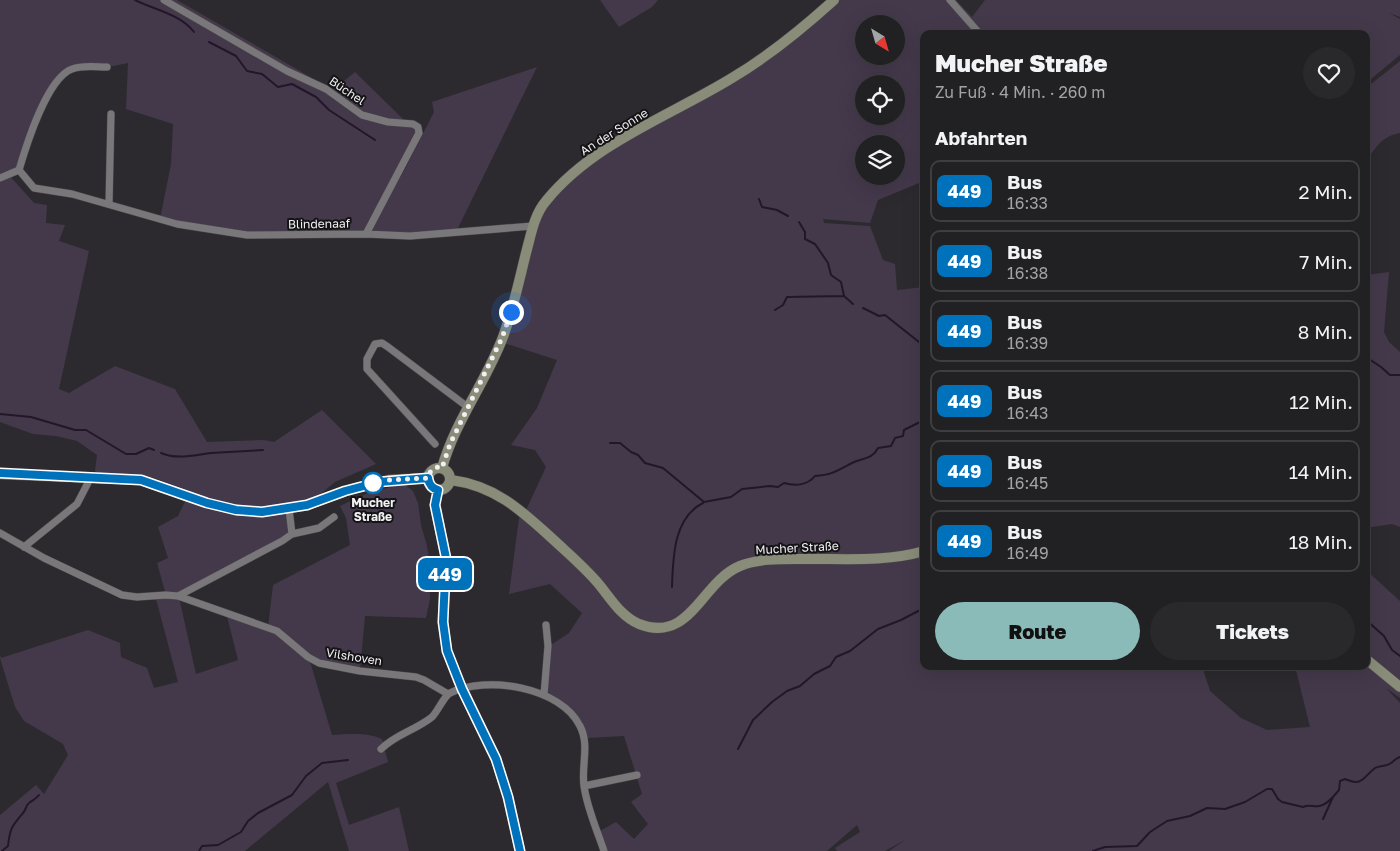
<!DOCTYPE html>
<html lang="de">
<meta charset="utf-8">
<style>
body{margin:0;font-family:"Golos Text",sans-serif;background:#29282a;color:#f1f3f6;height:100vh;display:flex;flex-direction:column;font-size:19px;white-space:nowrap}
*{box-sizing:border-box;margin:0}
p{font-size:16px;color:#a2a3a5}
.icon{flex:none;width:28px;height:28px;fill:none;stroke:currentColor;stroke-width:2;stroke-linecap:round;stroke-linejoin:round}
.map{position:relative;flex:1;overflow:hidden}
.side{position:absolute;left:920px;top:30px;width:450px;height:640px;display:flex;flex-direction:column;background:#212022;border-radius:10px;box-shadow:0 5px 20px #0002,0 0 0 1px #3e3e40}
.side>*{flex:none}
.badge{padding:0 10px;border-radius:8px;font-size:18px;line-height:32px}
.needle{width:32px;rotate:143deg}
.tools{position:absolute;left:855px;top:15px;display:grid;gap:10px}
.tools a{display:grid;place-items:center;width:50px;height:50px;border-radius:50%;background:#212022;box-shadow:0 5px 20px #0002,0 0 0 1px #3e3e40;font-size:25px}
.you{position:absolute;width:25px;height:25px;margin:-12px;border:4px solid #fff;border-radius:50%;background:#1a73e8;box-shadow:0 0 0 8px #1a73e833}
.map>.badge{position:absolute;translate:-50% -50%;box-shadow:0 0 0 2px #fff}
h2{padding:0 15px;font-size:19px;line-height:45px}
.round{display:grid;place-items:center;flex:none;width:52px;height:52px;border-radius:26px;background:#29282a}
.head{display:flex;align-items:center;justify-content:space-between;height:85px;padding:0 15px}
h1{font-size:24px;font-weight:800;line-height:38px}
.cta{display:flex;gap:10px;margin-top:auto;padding:10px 15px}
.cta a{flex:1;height:58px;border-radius:30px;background:#8bbbb9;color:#111;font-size:20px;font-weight:800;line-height:58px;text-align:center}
.cta a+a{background:#29282a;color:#f1f3f6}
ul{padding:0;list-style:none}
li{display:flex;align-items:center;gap:15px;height:62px;margin:0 10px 8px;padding:0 5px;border:2px solid #3e3e40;border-radius:10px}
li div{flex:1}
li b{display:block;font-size:19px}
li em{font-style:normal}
li .badge{min-width:55px;font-weight:700;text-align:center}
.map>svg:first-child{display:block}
.green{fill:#44394b;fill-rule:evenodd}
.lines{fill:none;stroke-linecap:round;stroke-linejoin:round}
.stream{stroke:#23162a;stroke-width:2}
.street-casing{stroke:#4a484b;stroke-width:8}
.secondary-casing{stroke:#4a484b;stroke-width:11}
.street{stroke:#7a777b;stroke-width:7}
.secondary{stroke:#898c78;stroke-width:10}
.line-casing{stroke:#fff;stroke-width:11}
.line{stroke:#0072bc;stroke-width:8}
.walk{stroke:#f2f0f3;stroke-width:5;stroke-dasharray:0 9}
.stop-dot{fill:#fff;stroke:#0072bc;stroke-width:2.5}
.labels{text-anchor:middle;stroke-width:4;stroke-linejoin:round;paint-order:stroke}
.street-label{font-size:12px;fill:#f2f0f3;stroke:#141315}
.stop-label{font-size:12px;font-weight:bold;fill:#f2f0f3;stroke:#141315}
</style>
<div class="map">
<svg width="1400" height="851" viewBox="0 0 1400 851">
<rect width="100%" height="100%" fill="#2c2a2e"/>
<!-- green -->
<path class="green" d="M0 0H177L333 90 355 72 403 119 404 126 414 127 417 132 365 231 256 236 160 219 171 164 173 124 126 109 128 63 108 67 70 70 41 108 19 170 9 175 34 203 47 205 46 223 65 225 59 241 89 251 59 389 69 393 115 366 175 389 207 442 264 440 274 442 322 410 376 464 335 482 307 505 289 509 292 534 179 597 196 674 238 660 226 612 268 627 273 585 350 545 346 518 340 506 370 492 404 484 413 491 418 503 421 525 427 546 431 570 430 599 426 618 365 616 360 671 309 658 332 735C349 734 367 732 382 739L388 762 336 783 349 825 399 807 409 851H349L328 782 245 851H0V815L36 785 44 794 68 755 63 744 24 721 15 707 0 658V655L1 658 88 630 120 643 121 657 147 668 154 688 178 682 155 595H166L157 563 168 558 158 527 178 516 190 491 154 478 101 474 95 471 97 455 77 441 56 436 33 434 0 422Z
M600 0H658L652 7 619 27Z
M834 0H956L972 17 985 0H1400V17L1389 13 1400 19V55L1366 83V34H924V181L878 200 870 223 823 219 824 223 870 226 883 260 895 264 897 290 924 287V666H1202L1210 691 1241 718 1267 730 1310 727 1295 666H1366V570L1400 601V698L1386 688 1400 703V851H889L905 840 885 851H837L835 848 860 832 857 825 827 851H604L598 832 616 822 634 839 648 824 631 802 642 794 624 736 588 738C580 716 565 705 547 692L551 645 569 633 582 613 550 584 509 594 519 518 526 510 546 467 535 450 511 445 537 408 557 360 501 342 541 207 587 162 732 78ZM864 24H896V56H864ZM864 84H896V116H864ZM864 144H896V176H864Z
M1400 61V133C1382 136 1373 149 1366 164V88Z
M537 67 456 232H368L405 169 434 112 432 102Z
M1389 272 1384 332 1389 342 1400 352V527L1392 524 1366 528V275Z"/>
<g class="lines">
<!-- stream -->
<path class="stream" d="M135 0C155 10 180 14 194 32
M209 42 236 56 247 71 262 74 278 87 292 84 316 97 329 110 375 140
M759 199 762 207 777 210 788 216
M799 222 805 232V239L815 244 828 263 831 275 841 282 844 296
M863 308 879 316 885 315 924 346
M775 310 783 305 787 297 844 296 853 304
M1366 357 1381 367 1390 375H1400
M0 414 31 417 75 430H86L126 454H136L149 448 154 450
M610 443H620L631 452 638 455 645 463 663 468 704 502 731 497 742 489 770 486 778 487 784 483C794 486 807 486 815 476 832 475 837 471 852 463 862 458 873 459 878 448L891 446 895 438 903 436 904 430 922 421
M161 453C177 460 194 455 211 453 229 452 246 451 263 450
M672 587C673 559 673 518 703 503
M1366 620 1384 636 1392 650 1400 656
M738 749 753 720 772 702 787 691 800 686 814 674 830 666 836 657 850 651 878 629 901 620 924 608
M1323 819 1333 797
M2 851 8 846C10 828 12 826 23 813 26 810 26 805 29 803 33 800 36 799 39 795
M199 851 202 846 218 845 241 832 248 821 258 813 292 795 306 776 322 763 348 760
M1093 851 1105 847 1137 846 1150 832 1167 821 1190 816 1207 808 1225 809 1245 802 1267 789H1272L1278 799 1282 802 1303 807C1309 804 1313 807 1319 806 1327 805 1334 796 1339 790L1340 781 1345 779C1363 787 1363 777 1375 768 1380 765 1386 767 1391 763 1395 760 1395 759 1400 757"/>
<!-- street casing -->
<g class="street-casing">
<path id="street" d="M164 0 287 71 326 89 362 115 388 122 413 124 418 127 419 133 366 234
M950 0 980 34
M19 170 34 188 72 194 177 224 247 235 366 234 410 236 533 226
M19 170C26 146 47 78 72 69 83 65 95 67 107 67
M0 178 19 170
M109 204 111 114
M435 444 367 369V359L375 344 382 343 388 347 469 408
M0 533 44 558 122 595 137 597 166 595 178 596 277 631 308 657 319 663 360 671 416 677 424 680 448 694
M292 534 319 528 334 517
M24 547 77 504 91 477
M178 596 282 541 292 534 289 509
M544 695 548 646 546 625
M381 749C396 734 416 730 432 717 438 711 444 696 450 693 487 675 561 687 580 726 590 745 581 766 584 786 587 808 597 830 604 851
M584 786 637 775"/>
</g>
<!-- secondary casing -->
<g class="secondary-casing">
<path id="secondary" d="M428 479a11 11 0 1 1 22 0a11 11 0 1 1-22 0Z
M442 468C455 421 486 382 503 337 513 310 519 281 526 253 531 235 534 215 546 201 593 143 670 116 732 78 769 56 802 29 834 0
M0 474 141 480 207 503 236 510 262 512 307 505 345 491 389 480 428 478
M451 480C497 486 523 512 556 542 570 555 584 567 597 582 610 597 620 616 639 624 691 644 701 582 740 566 757 559 777 559 796 559 837 558 884 563 924 551
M438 490 435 505 446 558 443 622 447 651 458 680 496 759 508 797 520 851
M1366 659 1400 687"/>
</g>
<!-- street -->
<use href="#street" class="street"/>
<!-- secondary -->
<use href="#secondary" class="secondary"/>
</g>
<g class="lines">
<!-- line casing -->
<g class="line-casing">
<path id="line" d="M0 473 141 480 207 503 236 510 262 512 307 505 345 491 379 482 428 478C429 484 431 488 438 490L435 505 446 558 443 622 447 651 462 689 496 759 508 797 520 851"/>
</g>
<!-- line -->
<use href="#line" class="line"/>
<!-- walk -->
<path class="walk" d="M373 483 368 484 389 480 428 478 431 470 438 467 442 468 450 444 502 338 511 312"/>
</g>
<!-- markers -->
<circle class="stop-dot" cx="373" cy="483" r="10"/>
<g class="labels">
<!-- street labels -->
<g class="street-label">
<text transform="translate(347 91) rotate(34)" y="4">Büchel</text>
<text transform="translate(614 132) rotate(-32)" y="4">An der Sonne</text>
<text transform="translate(319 224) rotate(-1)" y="4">Blindenaaf</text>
<text transform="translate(797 548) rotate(-3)" y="4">Mucher Straße</text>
<text transform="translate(354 657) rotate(9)" y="4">Vilshoven</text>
</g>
<!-- stop labels -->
<g class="stop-label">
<text x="373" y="507">Mucher<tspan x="373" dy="14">Straße</tspan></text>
</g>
</g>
</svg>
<div class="tools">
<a><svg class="needle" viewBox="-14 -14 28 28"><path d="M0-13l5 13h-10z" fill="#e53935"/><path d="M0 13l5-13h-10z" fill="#a2a3a5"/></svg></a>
<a><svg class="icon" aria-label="locate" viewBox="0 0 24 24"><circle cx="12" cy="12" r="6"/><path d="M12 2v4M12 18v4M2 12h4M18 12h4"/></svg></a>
<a><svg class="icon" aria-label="layers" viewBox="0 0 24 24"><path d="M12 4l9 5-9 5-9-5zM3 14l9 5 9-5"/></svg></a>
</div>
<div class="you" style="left:511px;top:312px"></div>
<b class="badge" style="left:445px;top:574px;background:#0072bc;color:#fff">449</b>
<section class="side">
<div class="head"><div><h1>Mucher Straße</h1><p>Zu Fuß · 4 Min. · 260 m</p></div><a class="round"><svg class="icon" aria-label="heart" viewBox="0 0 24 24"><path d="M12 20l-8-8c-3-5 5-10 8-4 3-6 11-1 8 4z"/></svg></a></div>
<h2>Abfahrten</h2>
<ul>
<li><span class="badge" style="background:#0072bc;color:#fff">449</span><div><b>Bus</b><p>16:33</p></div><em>2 Min.</em></li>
<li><span class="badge" style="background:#0072bc;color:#fff">449</span><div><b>Bus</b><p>16:38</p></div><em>7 Min.</em></li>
<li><span class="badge" style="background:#0072bc;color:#fff">449</span><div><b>Bus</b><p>16:39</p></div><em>8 Min.</em></li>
<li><span class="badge" style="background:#0072bc;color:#fff">449</span><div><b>Bus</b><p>16:43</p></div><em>12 Min.</em></li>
<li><span class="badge" style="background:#0072bc;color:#fff">449</span><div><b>Bus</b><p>16:45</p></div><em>14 Min.</em></li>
<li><span class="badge" style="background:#0072bc;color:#fff">449</span><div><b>Bus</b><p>16:49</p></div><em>18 Min.</em></li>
</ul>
<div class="cta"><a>Route</a><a>Tickets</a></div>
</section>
</div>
